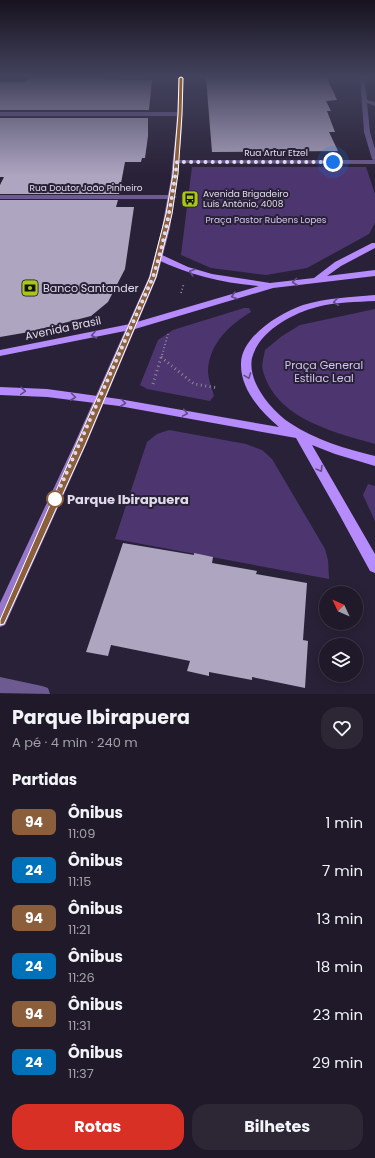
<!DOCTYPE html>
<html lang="pt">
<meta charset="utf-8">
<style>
body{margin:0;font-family:Poppins,sans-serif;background:#2c2635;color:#f1f3f6;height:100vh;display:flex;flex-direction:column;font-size:15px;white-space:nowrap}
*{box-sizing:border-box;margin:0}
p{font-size:13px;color:#a1a0a8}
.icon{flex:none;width:22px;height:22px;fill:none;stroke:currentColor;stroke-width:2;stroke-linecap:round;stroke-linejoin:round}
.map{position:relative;height:694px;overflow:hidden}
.panel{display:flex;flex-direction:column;background:#1f1929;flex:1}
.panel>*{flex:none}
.badge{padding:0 8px;border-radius:6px;font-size:14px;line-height:26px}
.needle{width:26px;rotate:314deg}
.buttons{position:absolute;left:319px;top:586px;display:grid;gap:8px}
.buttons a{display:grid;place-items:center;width:44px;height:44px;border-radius:50%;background:#1f1929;box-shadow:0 2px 10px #0003,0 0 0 1px #3c3846;font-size:20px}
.you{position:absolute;width:20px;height:20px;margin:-10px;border:3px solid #fff;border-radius:50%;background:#1a73e8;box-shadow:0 0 0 6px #1a73e833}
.map>.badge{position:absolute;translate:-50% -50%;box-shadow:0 0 0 2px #fff}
h2{padding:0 12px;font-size:15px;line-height:36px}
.round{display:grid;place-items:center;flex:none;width:42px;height:42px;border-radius:16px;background:#2c2635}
.overview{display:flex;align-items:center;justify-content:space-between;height:68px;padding:0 12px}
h1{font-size:19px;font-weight:700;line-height:30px}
.primary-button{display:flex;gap:8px;margin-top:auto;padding:8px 12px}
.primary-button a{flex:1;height:46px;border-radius:16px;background:#d93025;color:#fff;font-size:16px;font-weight:700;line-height:46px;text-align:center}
.primary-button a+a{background:#2c2635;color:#f1f3f6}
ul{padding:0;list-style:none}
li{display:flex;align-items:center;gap:12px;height:48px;padding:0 12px}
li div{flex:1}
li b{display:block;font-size:15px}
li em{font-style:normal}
li .badge{min-width:44px;font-weight:700;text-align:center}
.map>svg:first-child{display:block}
.green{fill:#4d3670}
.building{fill:#aea5c1}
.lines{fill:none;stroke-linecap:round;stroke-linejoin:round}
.path-far1{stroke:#8c8698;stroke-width:2;stroke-dasharray:1 2.5;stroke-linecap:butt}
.path{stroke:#8c8698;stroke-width:3;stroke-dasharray:1 3.5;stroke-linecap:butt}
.minor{fill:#6d5a90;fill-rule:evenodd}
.tertiary{fill:#6d5a90;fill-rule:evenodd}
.secondary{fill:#9677cc;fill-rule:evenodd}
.primary{fill:#b68cfc;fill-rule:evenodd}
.oneway{stroke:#614c86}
.line{fill:#8b5e3c;stroke:#fff}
.walk{stroke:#e0dbea;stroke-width:4;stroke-dasharray:0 7.2}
.stop-dot{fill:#fff;stroke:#8b5e3c;stroke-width:2}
.labels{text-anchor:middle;stroke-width:4;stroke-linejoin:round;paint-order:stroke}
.far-street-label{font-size:9px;fill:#e0dbea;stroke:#292137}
.far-poi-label{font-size:9px;fill:#e0dbea;stroke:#292137;text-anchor:start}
.far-park-label{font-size:9px;fill:#d2c4f1;stroke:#292137}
.poi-label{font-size:11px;fill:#e0dbea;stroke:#292137;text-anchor:start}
.street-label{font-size:11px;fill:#e0dbea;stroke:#292137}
.park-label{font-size:11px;fill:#d2c4f1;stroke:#292137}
.near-stop-label{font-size:13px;font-weight:bold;fill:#e0dbea;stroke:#292137;text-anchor:start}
</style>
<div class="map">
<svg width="375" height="694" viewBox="0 0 375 694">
<rect width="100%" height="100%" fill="#292137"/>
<!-- green -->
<path class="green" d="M192 167H366L375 194V223L369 234 307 268 266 275 211 268 181 255Z
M244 308H249L251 312C229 325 209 344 208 371 208 379 212 388 214 396L210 401 147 389 140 385 158 340 173 330Z
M375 309V444C334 432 276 419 263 371 261 365 264 356 265 350L282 336 300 325Z
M169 430 246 444 262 450 272 459 325 549 328 560 329 579 115 539 147 442 157 434Z
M368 484 375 486V521L363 495Z"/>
<!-- building -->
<path class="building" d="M29 78 152 80 149 110H0V82H24Z
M206 78H327L337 100 326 101 331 111H327L335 132H329L338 151 212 152Z
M0 118H148V136L145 158H142L141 162H125L119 194H0V185L4 177H0Z
M0 200H118L116 207H134L125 269 108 302 91 316 29 332 0 337Z
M123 543 194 555V553L213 557 212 563 257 571 256 574 307 583 303 640 308 641 305 688 252 677V680L209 672V676L187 671 190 661 111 645 108 656 86 652Z"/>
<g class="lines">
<!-- path-far1 -->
<path class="path-far1" d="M181 293 184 283
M162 355 168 334"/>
<!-- path -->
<path class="path" d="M161 357 194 384 218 388
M153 384 162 354"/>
<!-- minor -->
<path class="minor" d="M0 112H180L183 114 180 116H0Z
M177 160H375V164L175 163 174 162Z
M0 195H173L177 197 173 199H0Z
M0 677 42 686 48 688 50 694 0 693Z"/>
<!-- tertiary -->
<path class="tertiary" d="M360 78H364L367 100 375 102V106L367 103 370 132 375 149V161L372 159 364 132Z"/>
<!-- secondary -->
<path class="secondary" d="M179 78H183L182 129 177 179 170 228 157 277 86 445 5 625 0 627V603L74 445 149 277 162 228 171 179 176 129Z"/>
<!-- primary -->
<path class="primary" d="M372 243H375V248L341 266 327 276 375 270V276L273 288 135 329 0 356V350L130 324 259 286C223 283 189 275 156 259L155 257 156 255H162L188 267 212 274 270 283 314 278 335 262Z
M375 295V301C356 302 336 302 317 307 293 313 259 331 252 358 247 382 272 411 290 423 315 440 346 449 375 456V466L335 454 312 445 375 554V573L370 571 339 514 296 438 119 406 47 397 0 395V387L47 389 119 399 279 427C261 412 240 389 241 363 242 336 280 313 303 305 326 298 351 297 375 295Z"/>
</g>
<!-- one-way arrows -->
<defs><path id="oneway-chevron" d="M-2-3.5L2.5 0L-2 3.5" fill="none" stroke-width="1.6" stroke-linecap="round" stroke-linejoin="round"/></defs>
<g class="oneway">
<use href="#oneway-chevron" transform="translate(192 272) rotate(-162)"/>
<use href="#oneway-chevron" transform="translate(295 282) rotate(173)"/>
<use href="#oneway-chevron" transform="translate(234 296) rotate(163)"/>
<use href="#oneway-chevron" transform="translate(336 302) rotate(173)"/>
<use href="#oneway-chevron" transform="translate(94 335) rotate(168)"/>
<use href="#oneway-chevron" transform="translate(248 376) rotate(70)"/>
<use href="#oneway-chevron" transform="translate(23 391) rotate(4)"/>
<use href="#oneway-chevron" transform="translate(73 397) rotate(7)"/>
<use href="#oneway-chevron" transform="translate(123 403) rotate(8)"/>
<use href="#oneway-chevron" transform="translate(185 413) rotate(10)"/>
<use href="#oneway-chevron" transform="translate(320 469) rotate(59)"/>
</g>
<!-- sky -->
<linearGradient id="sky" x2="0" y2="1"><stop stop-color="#17121e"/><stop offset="0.44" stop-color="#43435e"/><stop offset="1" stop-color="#43435e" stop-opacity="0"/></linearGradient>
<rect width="375" height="176" fill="url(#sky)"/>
<!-- line -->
<path class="line" d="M181 77 183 78 182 114 178 174 172 214 156 277 85 445 4 624 0 625V620L76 445 150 277 166 214 173 174 178 114 179 78Z"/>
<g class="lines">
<!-- walk -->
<path class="walk" d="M55 499 153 277C165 240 172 201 177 162H333"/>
</g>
<!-- icons -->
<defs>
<g id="bus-square" transform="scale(0.9)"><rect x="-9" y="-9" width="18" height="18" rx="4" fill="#aac717" stroke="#292137"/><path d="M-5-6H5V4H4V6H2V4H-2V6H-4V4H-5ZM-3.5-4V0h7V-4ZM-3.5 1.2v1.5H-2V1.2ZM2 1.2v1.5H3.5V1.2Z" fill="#111"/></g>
<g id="bank-square" transform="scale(0.9)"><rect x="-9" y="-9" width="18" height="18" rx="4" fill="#aac717" stroke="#292137"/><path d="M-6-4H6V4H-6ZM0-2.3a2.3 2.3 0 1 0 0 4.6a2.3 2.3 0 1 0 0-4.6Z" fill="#111"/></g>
</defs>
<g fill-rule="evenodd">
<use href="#bus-square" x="190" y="199"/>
<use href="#bank-square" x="30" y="288"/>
</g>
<!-- markers -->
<circle class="stop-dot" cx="55" cy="499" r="8"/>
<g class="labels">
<!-- far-street labels -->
<g class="far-street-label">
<text x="276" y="156">Rua Artur Etzel</text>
<text x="86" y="191">Rua Doutor João Pinheiro</text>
</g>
<!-- far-poi labels -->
<g class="far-poi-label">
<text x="203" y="197">Avenida Brigadeiro<tspan x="203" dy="10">Luís Antônio, 4008</tspan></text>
</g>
<!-- far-park labels -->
<g class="far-park-label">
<text x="266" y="223">Praça Pastor Rubens Lopes</text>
</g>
<!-- poi labels -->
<g class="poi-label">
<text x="43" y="292">Banco Santander</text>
</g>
<!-- street labels -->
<g class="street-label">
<text transform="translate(63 328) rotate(-12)" y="4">Avenida Brasil</text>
</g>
<!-- park labels -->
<g class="park-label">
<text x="324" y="369">Praça General<tspan x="324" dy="13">Estilac Leal</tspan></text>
</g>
<!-- near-stop labels -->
<g class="near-stop-label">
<text x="67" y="504">Parque Ibirapuera</text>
</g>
</g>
</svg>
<div class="buttons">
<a><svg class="needle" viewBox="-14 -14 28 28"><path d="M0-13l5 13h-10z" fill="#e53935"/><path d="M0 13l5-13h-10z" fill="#a1a0a8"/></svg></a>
<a><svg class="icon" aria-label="layers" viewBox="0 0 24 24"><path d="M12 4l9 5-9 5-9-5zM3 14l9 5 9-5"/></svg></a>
</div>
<div class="you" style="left:333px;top:162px"></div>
</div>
<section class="panel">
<div class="overview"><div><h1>Parque Ibirapuera</h1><p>A pé · 4 min · 240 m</p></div><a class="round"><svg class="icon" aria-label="heart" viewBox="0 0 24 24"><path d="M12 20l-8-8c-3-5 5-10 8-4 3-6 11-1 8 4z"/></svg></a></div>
<h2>Partidas</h2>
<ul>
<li><span class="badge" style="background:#8b5e3c;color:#fff">94</span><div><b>Ônibus</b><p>11:09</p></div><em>1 min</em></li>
<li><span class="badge" style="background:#0072bc;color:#fff">24</span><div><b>Ônibus</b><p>11:15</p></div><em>7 min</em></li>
<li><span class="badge" style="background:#8b5e3c;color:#fff">94</span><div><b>Ônibus</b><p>11:21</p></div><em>13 min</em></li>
<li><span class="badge" style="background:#0072bc;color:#fff">24</span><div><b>Ônibus</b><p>11:26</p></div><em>18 min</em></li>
<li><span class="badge" style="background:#8b5e3c;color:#fff">94</span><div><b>Ônibus</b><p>11:31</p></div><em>23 min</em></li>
<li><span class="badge" style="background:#0072bc;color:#fff">24</span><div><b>Ônibus</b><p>11:37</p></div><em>29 min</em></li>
</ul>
<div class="primary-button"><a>Rotas</a><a>Bilhetes</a></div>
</section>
